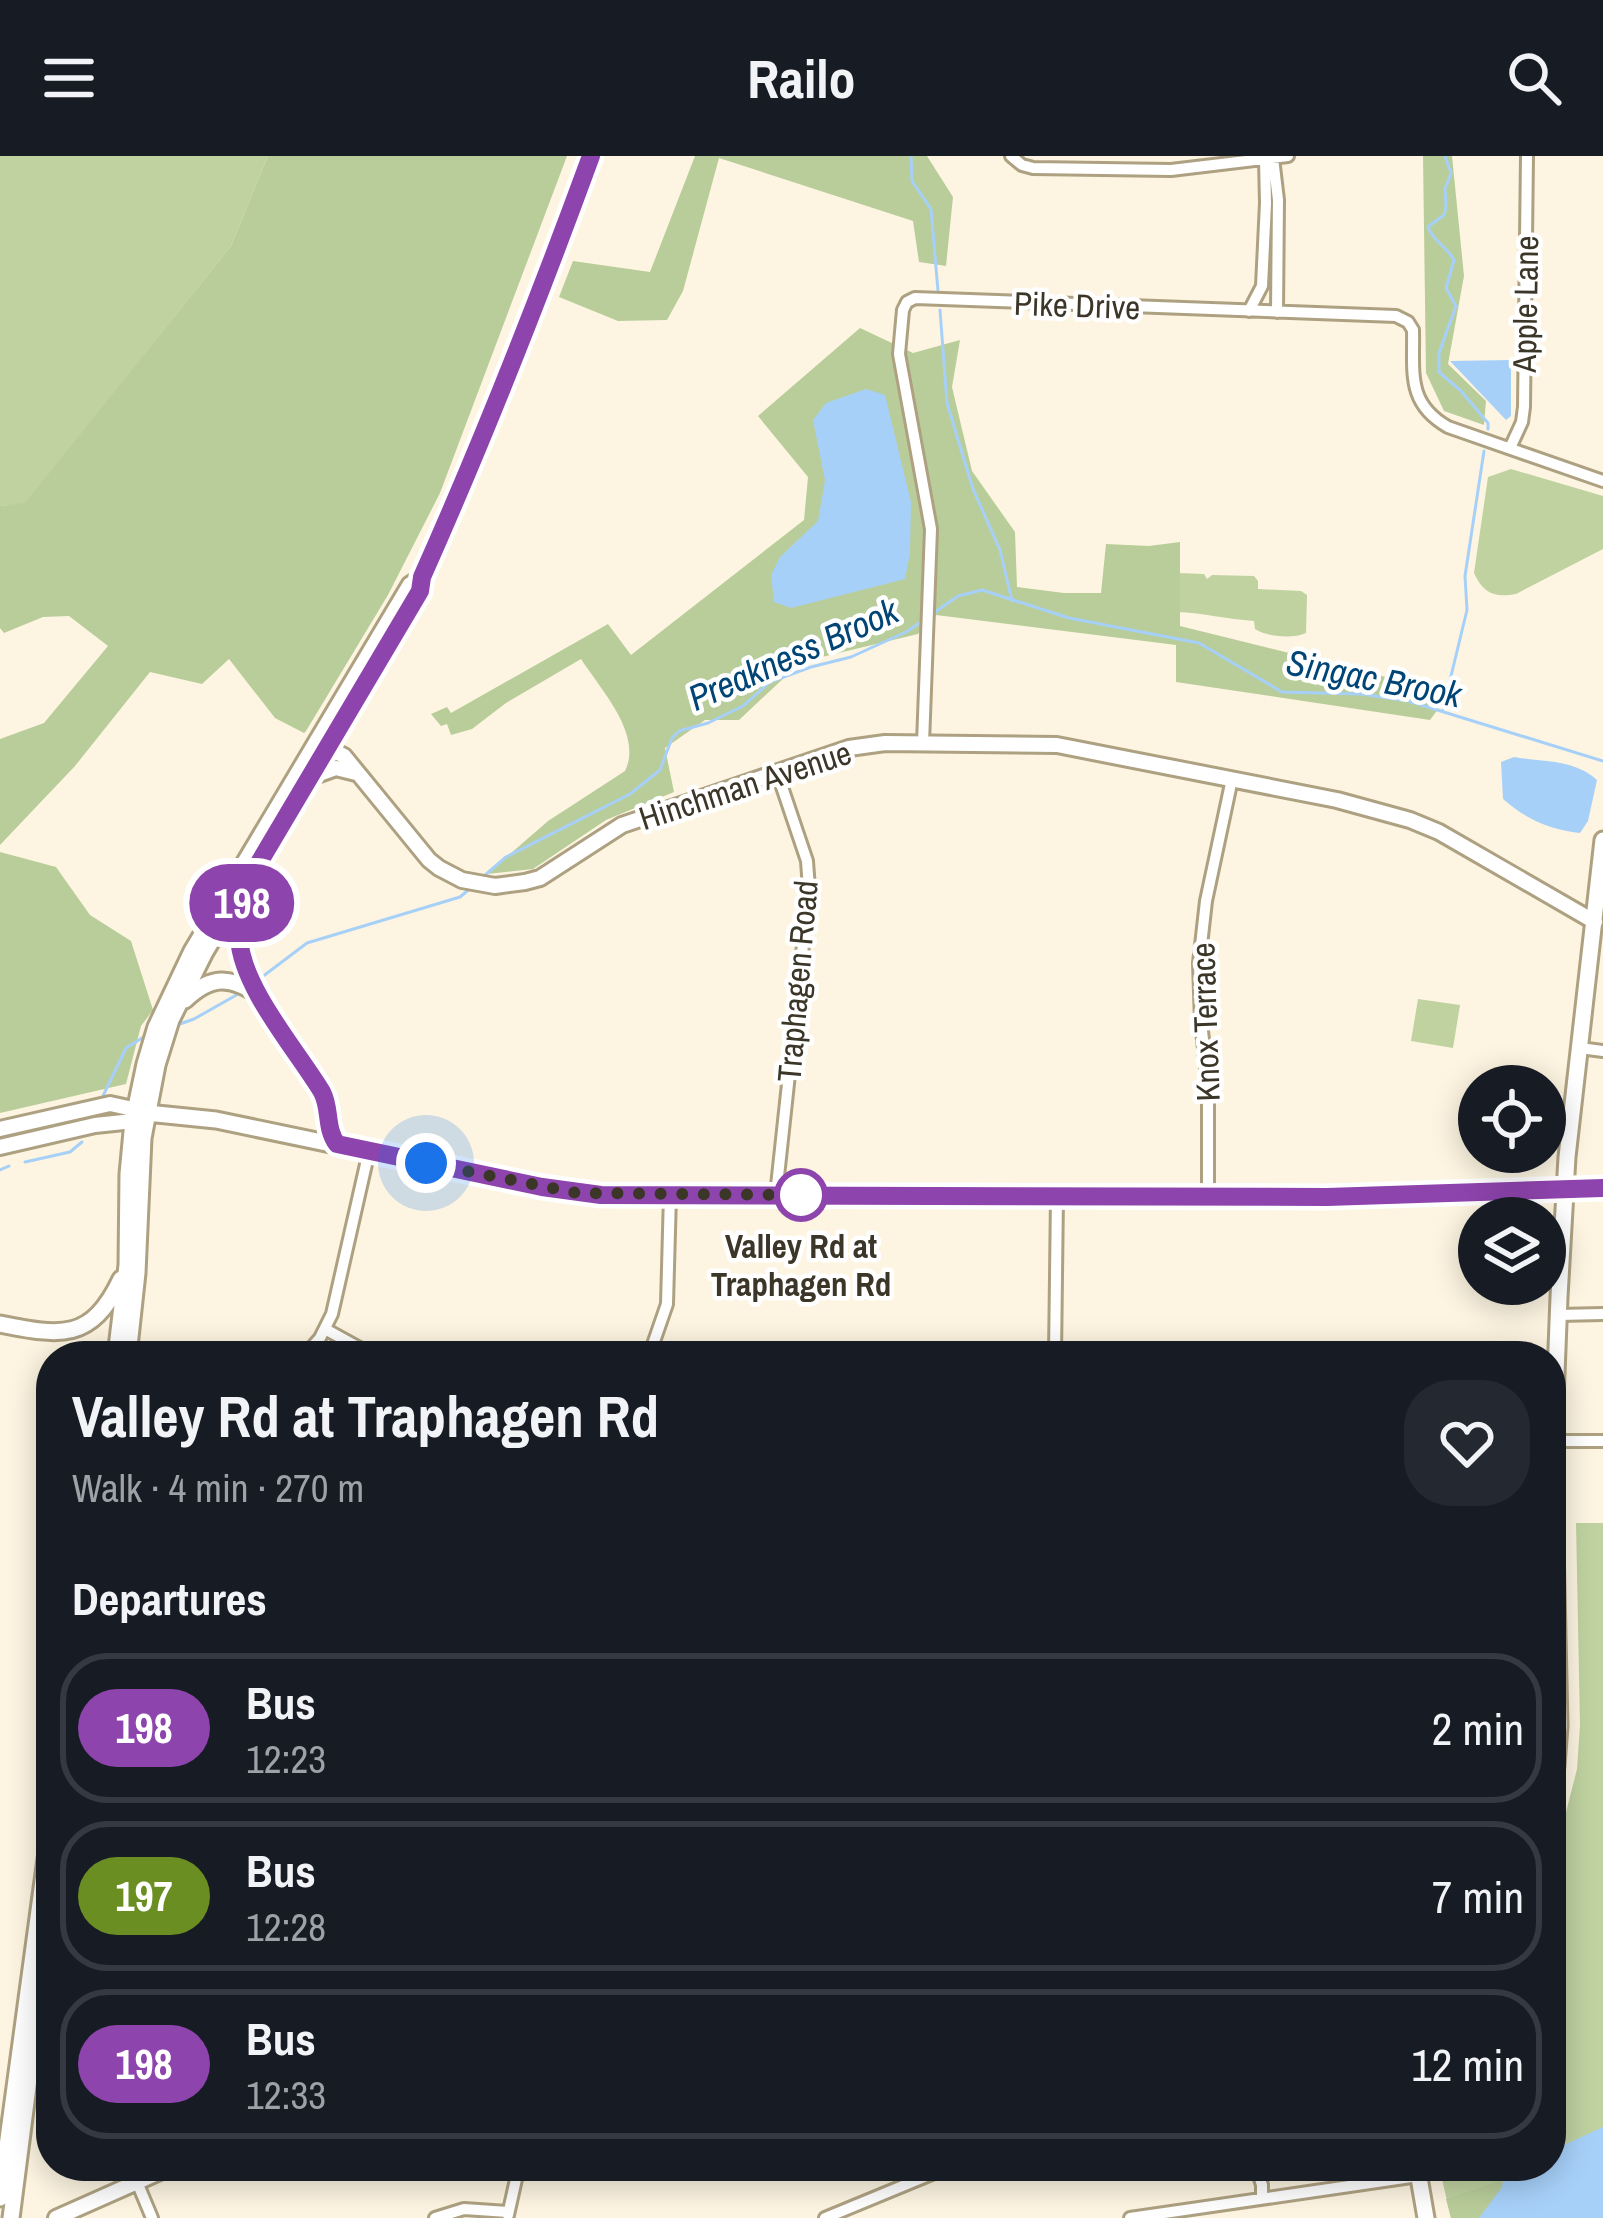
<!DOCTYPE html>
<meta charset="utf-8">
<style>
body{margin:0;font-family:"Archivo Narrow",sans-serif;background:#242831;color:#f1f3f6;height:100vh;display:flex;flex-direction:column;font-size:45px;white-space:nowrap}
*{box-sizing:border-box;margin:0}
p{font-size:39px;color:#9ea1a6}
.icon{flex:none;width:66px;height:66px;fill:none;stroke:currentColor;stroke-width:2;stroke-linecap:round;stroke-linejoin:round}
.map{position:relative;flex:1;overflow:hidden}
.sheet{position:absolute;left:36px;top:1185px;width:1530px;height:840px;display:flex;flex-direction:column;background:#171b24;border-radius:48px;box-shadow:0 6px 30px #0003}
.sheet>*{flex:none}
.badge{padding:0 24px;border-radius:39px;font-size:42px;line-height:78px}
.tools{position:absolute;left:1458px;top:909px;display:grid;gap:24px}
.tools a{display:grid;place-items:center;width:108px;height:108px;border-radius:50%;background:#171b24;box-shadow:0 6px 30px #0003;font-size:60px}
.you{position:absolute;width:60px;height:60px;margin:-30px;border:9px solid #fff;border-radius:50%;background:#1a73e8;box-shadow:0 0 0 18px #1a73e833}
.map>.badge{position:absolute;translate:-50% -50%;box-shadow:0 0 0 6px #fff}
h2{padding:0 36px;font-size:45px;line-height:108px}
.round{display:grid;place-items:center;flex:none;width:126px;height:126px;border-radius:48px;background:#242831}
.summary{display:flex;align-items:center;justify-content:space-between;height:204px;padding:0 36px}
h1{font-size:57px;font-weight:800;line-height:90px}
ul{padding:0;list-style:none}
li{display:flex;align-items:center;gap:36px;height:150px;margin:0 24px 18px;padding:0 12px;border:6px solid #363941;border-radius:48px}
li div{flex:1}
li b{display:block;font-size:45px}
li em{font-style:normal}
li .badge{min-width:132px;font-weight:700;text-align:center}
header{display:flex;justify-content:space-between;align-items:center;height:156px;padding:0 36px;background:#171b24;font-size:54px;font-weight:800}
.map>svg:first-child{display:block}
.green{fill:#bfd2a0}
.forest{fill:#b9cd9a}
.water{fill:#a7d0f9}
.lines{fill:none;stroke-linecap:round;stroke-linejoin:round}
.stream{stroke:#a7d0f9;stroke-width:3}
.street-casing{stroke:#aea182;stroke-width:16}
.secondary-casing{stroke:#aea182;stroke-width:20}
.primary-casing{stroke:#aea182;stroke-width:21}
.street{stroke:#fff;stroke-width:10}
.secondary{stroke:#fff;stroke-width:14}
.primary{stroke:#fff;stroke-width:15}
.line-casing{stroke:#fff;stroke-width:27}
.line{stroke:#8e44ad;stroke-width:18}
.walk{stroke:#3c3629;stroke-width:12;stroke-dasharray:0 21.6}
.stop-dot{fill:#fff;stroke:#8e44ad;stroke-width:6}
.labels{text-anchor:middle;stroke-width:9;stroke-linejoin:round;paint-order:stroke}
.street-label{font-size:33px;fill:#3c3629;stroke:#fff}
.stop-label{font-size:33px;font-weight:bold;fill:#3c3629;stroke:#fff}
.water-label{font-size:36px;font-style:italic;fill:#014576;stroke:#fff}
</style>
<header><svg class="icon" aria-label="menu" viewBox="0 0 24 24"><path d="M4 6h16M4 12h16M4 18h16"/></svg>Railo<svg class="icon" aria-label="search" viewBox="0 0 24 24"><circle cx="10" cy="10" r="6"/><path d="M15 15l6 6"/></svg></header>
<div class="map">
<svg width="1603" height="2062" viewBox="0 0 1603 2062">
<rect width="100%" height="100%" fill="#fdf5e1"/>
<!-- green -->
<path class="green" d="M0 0H268L231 90 25 348 0 350Z
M1511 313 1603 340V393L1516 438C1494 442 1483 437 1474 417L1488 321Z
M1178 417 1204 418 1207 423 1212 419 1254 420 1258 425V433L1301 435 1307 439 1306 477C1293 483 1267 481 1255 473L1254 465C1226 463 1204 457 1177 456Z
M1418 843 1460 849 1453 892 1411 885Z
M1576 1367H1603V2062H1451L1439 2010H1551V1715L1577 1613 1580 1569Z"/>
<!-- forest -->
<path class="forest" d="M268 0H567L440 337 388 439 306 575 304 577 275 562 229 503 202 528 150 516 75 610 0 689V583L44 567 108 490 69 460 43 461 4 477 0 472V350L25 347 231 90Z
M695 0H927L953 41 946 110 919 106 913 65 719 2 683 135 667 164 618 165 559 141 573 105 650 116Z
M1423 0H1452L1464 120 1448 208 1486 245 1484 269 1444 255 1426 217Z
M860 172 913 197 960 184 952 231 972 315 1015 376 1017 431 1064 437H1101L1106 388 1149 390 1180 386V470L1442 535 1444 545 1430 564 1176 526V489L936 459 918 478 801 506 739 564H705L665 592 674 636 606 664 533 713 487 718 548 665 625 615C643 578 601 534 581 503L506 547 472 573 451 579 447 568 441 570 431 558 447 551 451 557 608 468 631 499 804 364 808 321 758 260Z
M0 696 56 711 90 759 131 785 153 854 141 870 126 928 0 957Z
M1503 2024 1502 2031 1479 2062H1451L1446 2043Z"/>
<!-- water -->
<path class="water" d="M1511 204V260L1506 264 1450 205Z
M866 233 885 239 911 346 910 397 905 423 791 452 774 446 771 419 780 401 818 365 825 324 813 264 826 247Z
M1514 601C1543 606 1574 603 1597 624L1588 665 1580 677C1549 673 1527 664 1503 643L1501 606Z
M1603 1971V2062H1479L1502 2031 1503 2024 1526 2010H1551V1995Z"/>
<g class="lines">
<!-- stream -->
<path class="stream" d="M911 0 912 25 931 53 938 135
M1445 0 1451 17 1445 33 1446 51 1444 59 1428 71C1431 83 1448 92 1454 104L1446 132 1456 150 1439 197V216L1461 235 1488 267V273
M940 154 947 247 973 333 1000 394 1012 445
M935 456 958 440 982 434 1069 462 1199 487 1282 536 1361 538 1408 545 1603 605
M1443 553 1467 454 1465 420 1484 295
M484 720 506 701 630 638 660 614 672 582 679 575 708 567 743 550 770 526 811 511 851 501 906 476 921 466
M262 821 307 787 460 741 472 731
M174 870 194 863 240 837
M102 942 126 892 147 879
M25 1006 70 996 82 986
M0 1014 9 1010"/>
<!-- street casing -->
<g class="street-casing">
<path id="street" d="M1011 0 1022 9 1033 12 1171 14 1288 0
M1273 2 1278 44 1277 156
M1249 155 1262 130 1266 47 1265 4
M1510 292 1522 266 1524 251 1527 0
M923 587 931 373 899 198 903 154 907 146 915 142 1396 160 1408 166 1413 174C1414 216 1406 247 1448 271L1603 325
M1580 892 1603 895
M776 1039 809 733 807 705 777 616
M1208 1041V928L1201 866 1199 807 1206 745 1232 623
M1558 1159 1603 1158
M325 1173 374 1200
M304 1200 320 1182 332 1158 369 995
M649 1200 667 1148 670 1039
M1055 1200 1057 1040
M1553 1285H1603
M1256 2010 1262 2029V2042
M137 2026 152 2062
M508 2059 519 2010
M435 2062 464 2053 508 2056
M825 2062 951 2010
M1130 2062 1418 2020"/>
</g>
<!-- secondary casing -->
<g class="secondary-casing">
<path id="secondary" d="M319 587 344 600 429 704 439 712 462 724 495 730 525 726 540 722 622 669 849 592 885 587 1057 589 1337 644 1410 664 1439 676 1595 766
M311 621 336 612 356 617
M0 973 110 948 142 955
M0 991 95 969 133 965 141 960
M56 2062 173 2010"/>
</g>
<!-- primary casing -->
<g class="primary-casing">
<path id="primary" d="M244 742C240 757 237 772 239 788 246 835 297 895 321 936 331 953 325 972 337 989
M185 844C211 819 230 820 259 839
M147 957 216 964 542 1032 601 1039 1327 1041 1603 1032
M0 1168C61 1180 91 1186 121 1123
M116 1200 127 1109 128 1018 133 965 145 908 156 871 192 795 410 429 422 421 496 252 591 0
M128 1200 137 1117 143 982 157 909 171 864 205 796 405 462 420 435 422 421
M1551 1635 1556 1610 1559 1570 1553 1295 1559 1141 1567 1001 1603 684
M34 1898 51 1876
M1417 2010 1426 2062
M137 2026 154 2010
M0 2042 51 1666
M11 2062 51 1753"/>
</g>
<!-- street -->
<use href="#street" class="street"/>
<!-- secondary -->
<use href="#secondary" class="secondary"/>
<!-- primary -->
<use href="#primary" class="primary"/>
</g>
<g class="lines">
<!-- line casing -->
<g class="line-casing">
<path id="line" d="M591 0C539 142 484 282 422 421L420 435 247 727C243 745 237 763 239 782 242 832 296 893 322 936 331 953 325 972 337 988L542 1031 601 1039 1327 1041 1603 1032"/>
</g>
<!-- line -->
<use href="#line" class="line"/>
<!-- walk -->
<path class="walk" d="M426 1007 577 1037 801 1039"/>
</g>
<!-- markers -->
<circle class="stop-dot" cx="801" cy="1039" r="24"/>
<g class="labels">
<!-- street labels -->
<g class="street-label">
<text transform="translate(1525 148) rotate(-89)" y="12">Apple Lane</text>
<text transform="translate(1077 149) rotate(2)" y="12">Pike Drive</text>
<text transform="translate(745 629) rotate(-18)" y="12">Hinchman Avenue</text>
<text transform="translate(797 825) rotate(-85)" y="12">Traphagen Road</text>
<text transform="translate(1205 866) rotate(-92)" y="12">Knox Terrace</text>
</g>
<!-- stop labels -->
<g class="stop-label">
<text x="801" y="1102">Valley Rd at<tspan x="801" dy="38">Traphagen Rd</tspan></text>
</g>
<!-- water labels -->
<g class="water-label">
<text transform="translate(793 498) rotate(-24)" y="13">Preakness Brook</text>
<text transform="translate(1374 522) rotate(11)" y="13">Singac Brook</text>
</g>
</g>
</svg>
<div class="tools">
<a><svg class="icon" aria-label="locate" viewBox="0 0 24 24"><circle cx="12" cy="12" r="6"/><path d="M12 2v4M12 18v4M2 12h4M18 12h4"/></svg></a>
<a><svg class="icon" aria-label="layers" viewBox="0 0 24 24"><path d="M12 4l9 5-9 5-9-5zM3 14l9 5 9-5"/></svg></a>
</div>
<div class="you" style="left:426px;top:1007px"></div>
<b class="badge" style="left:242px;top:747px;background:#8e44ad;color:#fff">198</b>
<section class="sheet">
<div class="summary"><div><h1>Valley Rd at Traphagen Rd</h1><p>Walk · 4 min · 270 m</p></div><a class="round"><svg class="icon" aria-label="heart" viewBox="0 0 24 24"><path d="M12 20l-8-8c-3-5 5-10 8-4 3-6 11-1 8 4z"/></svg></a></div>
<h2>Departures</h2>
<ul>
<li><span class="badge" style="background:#8e44ad;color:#fff">198</span><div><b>Bus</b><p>12:23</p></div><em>2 min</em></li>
<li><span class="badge" style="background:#6b8e23;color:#fff">197</span><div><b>Bus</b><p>12:28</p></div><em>7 min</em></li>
<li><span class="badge" style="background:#8e44ad;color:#fff">198</span><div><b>Bus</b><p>12:33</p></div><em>12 min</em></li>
</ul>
</section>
</div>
